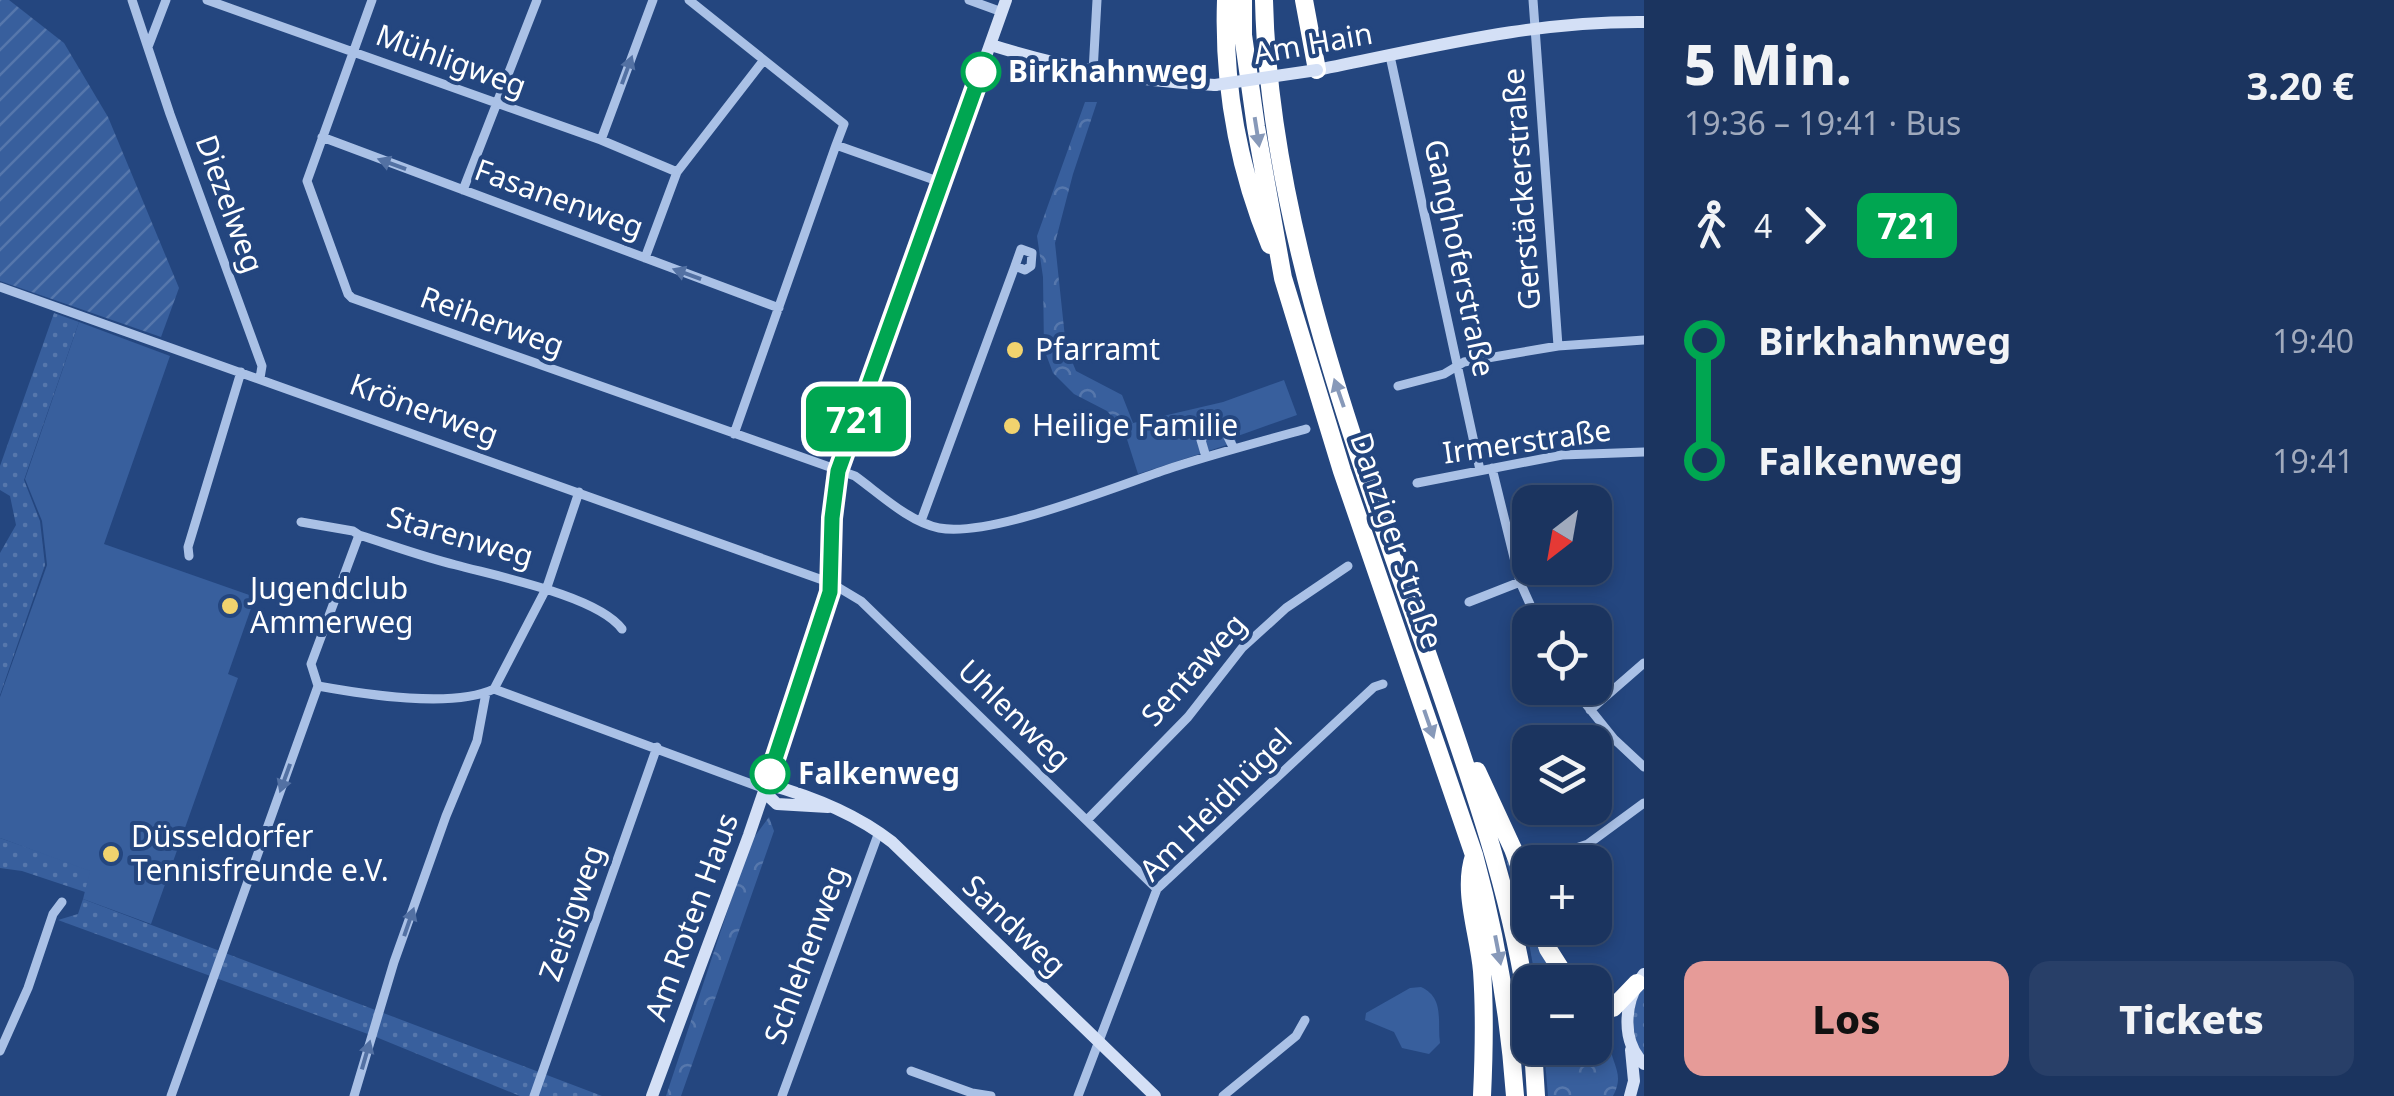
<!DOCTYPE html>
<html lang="de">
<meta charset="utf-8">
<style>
body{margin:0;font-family:"Noto Sans",sans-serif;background:#283f68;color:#f1f3f6;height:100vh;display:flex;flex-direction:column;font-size:38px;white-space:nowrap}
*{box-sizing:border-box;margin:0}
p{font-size:32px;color:#a0aabd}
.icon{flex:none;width:55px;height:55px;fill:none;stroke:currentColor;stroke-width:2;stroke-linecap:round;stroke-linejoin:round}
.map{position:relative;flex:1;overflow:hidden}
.drawer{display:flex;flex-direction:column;background:#1b345f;width:750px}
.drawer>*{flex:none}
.badge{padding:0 20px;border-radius:15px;font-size:35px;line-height:65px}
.needle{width:65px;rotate:211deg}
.fabs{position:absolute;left:1512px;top:485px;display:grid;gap:20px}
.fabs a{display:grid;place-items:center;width:100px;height:100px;border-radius:20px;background:#1b345f;box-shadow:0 5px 15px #0003,0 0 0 2px #394f74;font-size:50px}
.map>.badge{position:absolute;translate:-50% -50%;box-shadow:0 0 0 5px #fff}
.legs{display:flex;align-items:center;gap:15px;height:110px;padding:0 40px;font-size:32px}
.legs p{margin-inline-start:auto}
.overview{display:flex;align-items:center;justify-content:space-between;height:170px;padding:0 40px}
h1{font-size:55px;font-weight:800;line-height:75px}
.action{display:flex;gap:20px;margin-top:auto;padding:20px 40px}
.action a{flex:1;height:115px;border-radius:20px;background:#e69b98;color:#111;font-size:40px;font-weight:800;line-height:115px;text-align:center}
.action a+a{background:#283f68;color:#f1f3f6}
ul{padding:0 40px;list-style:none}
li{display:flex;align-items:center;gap:35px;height:120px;font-size:38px}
li i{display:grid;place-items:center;width:15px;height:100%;margin:0 12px;background:currentColor}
li i::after{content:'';width:25px;height:25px;margin:-12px;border:8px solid;border-radius:50%;background:#1b345f}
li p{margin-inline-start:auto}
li:first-child i{background:linear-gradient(#0000 50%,currentColor 0)}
li:last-child i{background:linear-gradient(currentColor 50%,#0000 0)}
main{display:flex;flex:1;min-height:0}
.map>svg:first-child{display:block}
.grass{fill:url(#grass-dots)}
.forest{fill:url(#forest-crowns)}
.park{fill:#385f9d}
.garden{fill:url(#garden-furrows)}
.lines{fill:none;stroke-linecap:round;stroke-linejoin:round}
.street{stroke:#aac1e6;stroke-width:9}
.secondary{stroke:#d4e0f6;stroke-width:12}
.highway{stroke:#fff;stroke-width:18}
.secondary-bridge{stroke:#d4e0f6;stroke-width:12}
.oneway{fill:#5371a3}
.oneway2{fill:#8799b9}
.line-1-casing{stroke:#fff;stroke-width:22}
.line-1{stroke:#00a651;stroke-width:15}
.stop-1-dot{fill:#fff;stroke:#00a651;stroke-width:5}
.poi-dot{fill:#f1d36e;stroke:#24467f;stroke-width:4}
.labels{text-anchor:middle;stroke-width:8;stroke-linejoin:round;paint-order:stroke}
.street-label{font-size:30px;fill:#fff;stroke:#24467f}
.stop-label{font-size:30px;font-weight:bold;fill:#fff;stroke:#24467f;text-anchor:start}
.poi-label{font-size:30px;fill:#fff;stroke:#24467f;text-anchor:start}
</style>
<main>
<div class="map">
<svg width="1644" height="1096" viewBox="0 0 1644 1096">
<defs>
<pattern id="grass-dots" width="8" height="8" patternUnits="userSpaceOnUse" patternTransform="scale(2.5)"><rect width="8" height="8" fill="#385f9d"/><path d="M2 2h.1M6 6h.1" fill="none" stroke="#5677ac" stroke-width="1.8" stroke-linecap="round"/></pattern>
<pattern id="forest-crowns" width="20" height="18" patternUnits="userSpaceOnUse" patternTransform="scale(2.5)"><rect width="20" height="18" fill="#385f9d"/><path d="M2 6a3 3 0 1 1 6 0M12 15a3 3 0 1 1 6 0" fill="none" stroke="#5677ac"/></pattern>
<pattern id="garden-furrows" width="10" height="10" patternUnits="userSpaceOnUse" patternTransform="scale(2.5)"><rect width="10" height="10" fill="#385f9d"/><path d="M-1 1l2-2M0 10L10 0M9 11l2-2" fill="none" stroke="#5677ac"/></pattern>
</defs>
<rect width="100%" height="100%" fill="#24467f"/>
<!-- grass -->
<path class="grass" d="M54 313 79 322 24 480 40 521 45 565 0 695V553L16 525 10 496 0 490V466Z
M0 838 100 873 91 894 22 871 0 868Z
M83 899 602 1096H520L376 1037 58 920 78 914Z
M1644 982V1059C1629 1032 1631 1008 1644 982Z"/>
<!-- forest -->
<path class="forest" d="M1085 102H1097L1073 174 1055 243 1066 347 1076 371 1122 395 1133 423 1124 430 1107 411 1074 394 1053 373 1044 349 1043 277 1037 236Z
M769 817 774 831 681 1096H666L750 843Z
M1510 856 1530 902V928H1539L1567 982H1536L1526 926 1506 860Z
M1595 1006 1609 1012C1609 1024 1608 1036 1610 1047 1614 1068 1624 1075 1613 1096H1548L1544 1048H1595Z"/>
<!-- park -->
<path class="park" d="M79 322 170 356 104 544 255 597 228 674 238 678 151 924 83 899 90 871 0 838V697L47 565 42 521 25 479Z
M1284 380 1297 415 1235 437 1236 442 1138 474 1124 430 1133 423 1223 402Z
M1421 987C1445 998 1437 1021 1440 1043L1429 1054 1402 1048 1394 1032 1365 1020 1366 1013 1410 988Z"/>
<!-- garden -->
<path class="garden" d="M0 0H9L64 43 108 117 179 288 161 337 0 281Z"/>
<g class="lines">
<!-- street -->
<path class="street" d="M132 0 170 114 262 366 260 378
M207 0 601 140 677 172
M372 0 307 181 348 294 352 298 855 476C880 494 909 522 939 528 991 538 1119 485 1174 467 1217 453 1262 441 1306 429
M689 0 844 124 836 145 943 183
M969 0 1002 12
M1533 0 1558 346
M148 47 166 0
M1390 56 1480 470
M1093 72 1097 0
M322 137 779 308
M601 140 653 0
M463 190 537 0
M645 258 677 172 763 61
M0 287 831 583 861 601 1157 889
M1398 386 1444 374 1464 362 1558 346 1644 340
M734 434 836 145
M1206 457 1201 440 1210 428 1225 431 1234 449
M1492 468 1520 582 1538 622
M1417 483 1562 455 1644 452
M921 521 1015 266 1025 270 1031 266 1032 253 1021 249 1015 266
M301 522 353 531 359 535C391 545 423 557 456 565 496 576 598 596 622 629
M189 556 188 547 241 372
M1469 602 1520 582
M318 686C362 694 452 709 494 689L547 587 579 492
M1573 688 1614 739 1644 767
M494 689 765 789
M1590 710 1644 663
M1087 820 1188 717 1242 648 1286 608 1348 566
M1579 847 1588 844 1644 803
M0 1051 28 988 53 914 62 902
M911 1071 972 1093 991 1096
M171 1096 318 686 311 664 359 535
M354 1096 394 962 446 816 477 741 486 693
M534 1096 657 747
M782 1096 879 832
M1078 1096 1157 889 1374 687 1383 684
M1223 1096 1296 1036 1305 1020"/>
<!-- secondary -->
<path class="secondary" d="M991 45C1068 69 1135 81 1215 85
M1317 70C1429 48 1528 21 1644 22
M767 784C811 796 855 813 892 842L1155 1096
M764 792 777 804 828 807
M1644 974C1624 1000 1620 1040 1644 1064
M652 1096 749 835 828 605 838 471 1006 0
M1630 1096 1634 1081 1631 1050"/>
<!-- highway -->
<path class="highway" d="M1226 0C1223 85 1238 167 1270 245
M1243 0V35L1256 127 1283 278 1342 471 1474 855C1496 935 1509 1013 1515 1096
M1264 0C1269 233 1367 477 1442 696 1479 804 1516 912 1530 1025
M1304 0 1317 70
M1477 771 1513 849 1530 895
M1474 856C1462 891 1479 934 1482 971 1485 1013 1484 1054 1482 1096
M1541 928 1548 949 1569 982
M1595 1004 1613 1008 1637 983
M1533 1048 1536 1096"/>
<!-- secondary-bridge -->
<path class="secondary-bridge" d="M1215 85 1317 70"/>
</g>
<!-- one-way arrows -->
<defs><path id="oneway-solid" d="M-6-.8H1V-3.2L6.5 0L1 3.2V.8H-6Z" transform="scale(2.5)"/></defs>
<g class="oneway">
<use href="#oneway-solid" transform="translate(627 70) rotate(-70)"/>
<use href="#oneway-solid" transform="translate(392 164) rotate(-160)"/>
<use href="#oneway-solid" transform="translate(687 274) rotate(-160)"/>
<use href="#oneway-solid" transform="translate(285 778) rotate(110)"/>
<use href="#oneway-solid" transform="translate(409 922) rotate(-71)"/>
<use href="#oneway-solid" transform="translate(366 1055) rotate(-74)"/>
</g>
<g class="oneway2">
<use href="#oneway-solid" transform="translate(1257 132) rotate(81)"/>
<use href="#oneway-solid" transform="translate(1339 393) rotate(-109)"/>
<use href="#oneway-solid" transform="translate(1429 724) rotate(71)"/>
<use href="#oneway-solid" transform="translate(1498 950) rotate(79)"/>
</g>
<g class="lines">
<!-- line-1 casing -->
<g class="line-1-casing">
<path id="line-1" d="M770 774 830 592 832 518 838 471 981 72"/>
</g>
<!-- line-1 -->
<use href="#line-1" class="line-1"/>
</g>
<!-- markers -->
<g class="stop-1-dot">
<circle cx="981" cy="72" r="18"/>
<circle cx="770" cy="774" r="18"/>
</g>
<g class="poi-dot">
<circle cx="1015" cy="350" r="10"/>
<circle cx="1012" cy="426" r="10"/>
<circle cx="230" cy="606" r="10"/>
<circle cx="111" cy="854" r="10"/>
</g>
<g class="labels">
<!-- street labels -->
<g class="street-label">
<text transform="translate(1313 44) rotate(-10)" y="10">Am Hain</text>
<text transform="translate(451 61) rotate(20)" y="10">Mühligweg</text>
<text transform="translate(1522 189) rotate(-94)" y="10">Gerstäckerstraße</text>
<text transform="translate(559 199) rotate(20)" y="10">Fasanenweg</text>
<text transform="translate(229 204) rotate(70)" y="10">Diezelweg</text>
<text transform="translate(1459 258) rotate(78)" y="10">Ganghoferstraße</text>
<text transform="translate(492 322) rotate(20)" y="10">Reiherweg</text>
<text transform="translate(424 410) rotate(20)" y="10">Krönerweg</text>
<text transform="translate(1527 442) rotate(-8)" y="10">Irmerstraße</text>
<text transform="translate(460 537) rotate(16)" y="10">Starenweg</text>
<text transform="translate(1396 541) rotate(71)" y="10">Danziger Straße</text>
<text transform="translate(1194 670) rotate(-48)" y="10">Sentaweg</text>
<text transform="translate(1014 715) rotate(44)" y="10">Uhlenweg</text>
<text transform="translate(1216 805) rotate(-45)" y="10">Am Heidhügel</text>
<text transform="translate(572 913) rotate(-71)" y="10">Zeisigweg</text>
<text transform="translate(692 917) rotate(-70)" y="10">Am Roten Haus</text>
<text transform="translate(1014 926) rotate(44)" y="10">Sandweg</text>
<text transform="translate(806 955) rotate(-70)" y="10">Schlehenweg</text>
</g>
<!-- stop labels -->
<g class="stop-label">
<text x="1008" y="82">Birkhahnweg</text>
<text x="798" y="784">Falkenweg</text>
</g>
<!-- poi labels -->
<g class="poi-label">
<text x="1035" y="360">Pfarramt</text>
<text x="1032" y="436">Heilige Familie</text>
<text x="250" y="599">Jugendclub<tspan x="250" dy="34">Ammerweg</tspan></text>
<text x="131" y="847">Düsseldorfer<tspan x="131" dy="34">Tennisfreunde e.V.</tspan></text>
</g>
</g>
</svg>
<div class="fabs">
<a><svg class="needle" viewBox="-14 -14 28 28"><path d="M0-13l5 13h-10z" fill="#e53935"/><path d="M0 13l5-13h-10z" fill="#a0aabd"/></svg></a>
<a><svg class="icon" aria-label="locate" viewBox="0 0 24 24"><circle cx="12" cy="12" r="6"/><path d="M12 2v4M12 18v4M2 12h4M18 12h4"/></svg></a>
<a><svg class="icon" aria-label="layers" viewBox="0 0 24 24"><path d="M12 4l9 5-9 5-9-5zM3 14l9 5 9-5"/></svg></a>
<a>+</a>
<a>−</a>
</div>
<b class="badge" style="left:856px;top:419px;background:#00a651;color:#fff">721</b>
</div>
<section class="drawer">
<div class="overview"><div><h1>5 Min.</h1><p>19:36 – 19:41 · Bus</p></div><b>3.20 €</b></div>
<div class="legs"><svg class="icon" aria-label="walk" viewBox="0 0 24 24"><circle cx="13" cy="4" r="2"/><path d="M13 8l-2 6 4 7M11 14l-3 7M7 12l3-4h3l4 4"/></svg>4<svg class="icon" aria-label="forward" viewBox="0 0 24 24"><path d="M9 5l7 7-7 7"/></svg><b class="badge" style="background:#00a651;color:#fff">721</b></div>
<ul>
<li><i style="color:#00a651"></i><b>Birkhahnweg</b><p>19:40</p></li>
<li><i style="color:#00a651"></i><b>Falkenweg</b><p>19:41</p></li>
</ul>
<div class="action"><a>Los</a><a>Tickets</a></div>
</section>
</main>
